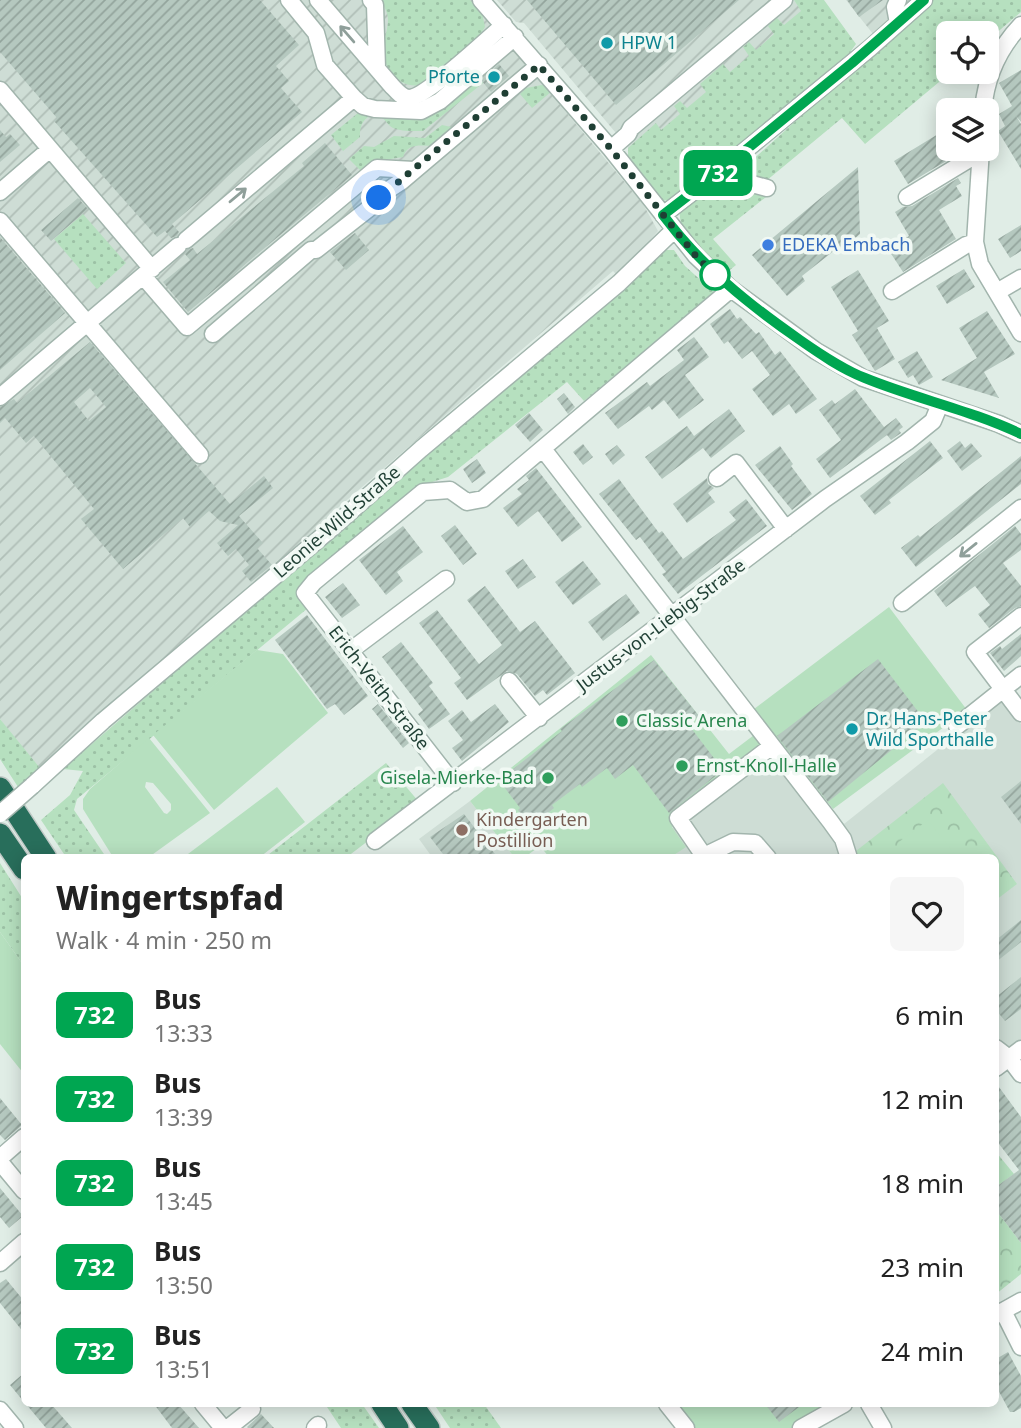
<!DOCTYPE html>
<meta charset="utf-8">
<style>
body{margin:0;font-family:"Noto Sans",sans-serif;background:#f6f6f6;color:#222;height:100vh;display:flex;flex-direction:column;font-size:26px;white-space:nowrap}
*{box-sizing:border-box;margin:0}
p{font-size:23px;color:#767676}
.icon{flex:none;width:38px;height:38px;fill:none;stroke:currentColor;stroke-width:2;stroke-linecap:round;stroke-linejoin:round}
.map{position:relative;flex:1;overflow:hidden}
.drawer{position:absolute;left:21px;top:854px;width:978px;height:553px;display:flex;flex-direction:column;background:#fff;border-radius:10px;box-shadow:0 4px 18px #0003}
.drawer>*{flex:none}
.badge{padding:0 14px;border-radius:10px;font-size:24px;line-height:46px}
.buttons{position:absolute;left:936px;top:21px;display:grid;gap:14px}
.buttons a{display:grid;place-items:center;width:63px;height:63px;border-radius:10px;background:#fff;box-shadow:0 4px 18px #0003;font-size:35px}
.you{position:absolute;width:35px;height:35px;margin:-18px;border:5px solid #fff;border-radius:50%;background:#1a73e8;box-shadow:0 0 0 10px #1a73e833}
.map>.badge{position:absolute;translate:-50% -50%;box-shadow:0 0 0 4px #fff}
.round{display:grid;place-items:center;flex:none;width:74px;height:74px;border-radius:10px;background:#f6f6f6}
.headline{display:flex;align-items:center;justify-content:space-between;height:119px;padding:0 35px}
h1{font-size:33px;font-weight:800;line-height:52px}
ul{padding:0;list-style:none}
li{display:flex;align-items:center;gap:21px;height:84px;padding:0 35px}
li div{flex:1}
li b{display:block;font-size:26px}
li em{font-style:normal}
li .badge{min-width:77px;font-weight:700;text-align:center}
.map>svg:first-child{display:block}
.built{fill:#ceddd5}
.industrial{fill:url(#industrial-furrows)}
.grass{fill:url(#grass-dots)}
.forest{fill:url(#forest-crowns)}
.garden{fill:#b6e0bf;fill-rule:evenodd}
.building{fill:url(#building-hatch);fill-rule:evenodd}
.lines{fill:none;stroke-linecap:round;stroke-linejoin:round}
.minor-casing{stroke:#a2b5ad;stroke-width:19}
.highway-casing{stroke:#c0c9c6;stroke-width:24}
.minor{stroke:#fff;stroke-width:16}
.highway{stroke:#286e5b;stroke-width:21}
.minor-bridge-casing{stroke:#a2b5ad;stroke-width:19;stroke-linecap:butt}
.minor-bridge{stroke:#fff;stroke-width:16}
.oneway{stroke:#8f9f9a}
.line-casing{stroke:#fff;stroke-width:16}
.line{stroke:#00a651;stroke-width:10}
.walk{stroke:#1f3f34;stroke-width:7;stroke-dasharray:0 12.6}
.culture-dot{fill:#0f9aa8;stroke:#f1f9f4;stroke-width:2.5}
.shop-dot{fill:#3f7fe0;stroke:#f1f9f4;stroke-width:2.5}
.stop-dot{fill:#fff;stroke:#00a651;stroke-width:3.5}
.leisure-dot{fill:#2e9e5b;stroke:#f1f9f4;stroke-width:2.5}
.education-dot{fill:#8d6e63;stroke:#f1f9f4;stroke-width:2.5}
.labels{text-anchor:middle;stroke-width:7;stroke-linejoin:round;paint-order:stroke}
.culture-label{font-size:18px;fill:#0d838f;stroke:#f1f9f4;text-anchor:start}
.shop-label{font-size:18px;fill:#366cbe;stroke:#f1f9f4;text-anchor:start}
.street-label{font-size:18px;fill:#1f3f34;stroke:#f1f9f4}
.leisure-label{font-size:18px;fill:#27864d;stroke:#f1f9f4;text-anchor:start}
.education-label{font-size:18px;fill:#785e54;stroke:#f1f9f4;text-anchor:start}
</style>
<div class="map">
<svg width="1021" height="1428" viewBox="0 0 1021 1428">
<defs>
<pattern id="industrial-furrows" width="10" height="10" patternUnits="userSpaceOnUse" patternTransform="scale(1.75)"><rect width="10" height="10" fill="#ceddd5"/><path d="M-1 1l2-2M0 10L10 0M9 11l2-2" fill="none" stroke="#b0bfb7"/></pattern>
<pattern id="grass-dots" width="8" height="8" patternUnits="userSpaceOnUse" patternTransform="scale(1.75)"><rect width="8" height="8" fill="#b6e0bf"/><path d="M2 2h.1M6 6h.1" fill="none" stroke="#9cc1a5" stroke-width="1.8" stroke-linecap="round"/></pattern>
<pattern id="forest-crowns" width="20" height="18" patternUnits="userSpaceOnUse" patternTransform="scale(1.75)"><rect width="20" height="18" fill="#b6e0bf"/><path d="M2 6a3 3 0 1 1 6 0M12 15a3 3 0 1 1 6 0" fill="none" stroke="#9cc1a5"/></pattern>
<pattern id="building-hatch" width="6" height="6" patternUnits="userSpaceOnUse" patternTransform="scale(1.75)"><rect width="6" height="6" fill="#b5c8bf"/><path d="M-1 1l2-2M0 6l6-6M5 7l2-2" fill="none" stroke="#93a49c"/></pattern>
</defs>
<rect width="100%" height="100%" fill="#e0ede6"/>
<!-- built -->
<path class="built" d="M1001 699 1021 724V1045L996 1064V858H671L685 846 672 828 782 743 844 824Z
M470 801 514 857H432L419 839Z"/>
<!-- industrial -->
<path class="industrial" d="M0 0H480L558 87 550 93 643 204 658 231 618 276 613 271 333 512 337 518 40 768 17 742 0 719Z
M497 0H794L833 53 666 193 524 23 516 22Z
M846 0H919L877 39Z"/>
<!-- grass -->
<path class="grass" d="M379 0H470L482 13 485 27 476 41 427 83C404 93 383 72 383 48 384 39 388 29 388 20 388 12 384 6 379 0Z
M794 0H824L856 44 846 58 709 172 669 200 661 201 628 161V148L656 123 661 130 680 114 674 106 680 101 687 108 706 92 700 84 723 64 730 72 749 56 743 47 749 42 756 50 774 34 768 26 777 18 784 25 801 11Z
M929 0H1021V12L987 41V33H948V72H951L865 144 842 118 766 181 736 175Z
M480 79 483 83 423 131C414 131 402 132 393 128 387 125 386 119 380 117 365 111 359 126 360 137L343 151 331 135 358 113 422 117 458 91 461 94Z
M547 84 552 91 532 108 520 94 526 88Z
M442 125 456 128 435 146C422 146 408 142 403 157L372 162 360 170 349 159 364 146 374 147 394 136 425 138Z
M715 184 730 185 766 197 713 239 736 265 725 274C709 258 677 236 680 211Z
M83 214 126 263 97 289 54 239Z
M662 250H674L685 266 715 293 584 401 567 382 448 477 429 483 297 593 308 608 77 799 74 810 106 857H66L41 820 70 795 83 771 63 769Z
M0 719 40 768 18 787 0 759Z
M386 763 419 802 347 857 264 858Z
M0 863 24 901V966L0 932Z
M325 1404H362L379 1428H341Z
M434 1404H484L501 1428H450Z"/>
<!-- forest -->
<path class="forest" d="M943 783 1017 884 996 900V858L857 857 856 851Z
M996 1152 1014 1174 996 1187Z
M996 1210 1021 1243V1274L996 1294Z"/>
<!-- garden -->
<path class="garden" d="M889 607 967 710 833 809 781 743 672 827 686 847 671 857H549L540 846 525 857H514L470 801 651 655 729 754 766 726 754 709Z
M257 650 283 654 328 713 214 810 153 735Z
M149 738 210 813 149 857H113L83 809V799L90 789ZM146 782 153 783 171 804V810L167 814 164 813 145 787Z
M277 787 305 822 260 857H184Z
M928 820 957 857H911L899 842Z
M0 932 24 966V1074L0 1044Z
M671 1404H834L794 1428H690Z"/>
<!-- building -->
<path class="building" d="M0 0H260L299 45 276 66 289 81 281 88 302 112 172 224 179 232 177 236 171 238 165 231 157 237 54 121 57 118 0 52Z
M527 0H739L616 105Z
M847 0H883L859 17Z
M499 64 509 76 491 92 481 80Z
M1021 70V122L1016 116 1021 124V169L998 131 1005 126 999 114 1012 106 999 83Z
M948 128V149H966L908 184 894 161Z
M0 130 6 137 10 134 20 145 0 162Z
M325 143 352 175 188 312 163 282 190 260 185 254 187 250 193 248 197 254 304 166 302 163Z
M858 167 860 234 843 249 840 246 802 276 805 281 787 296 752 255Z
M958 178 961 183 956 186 962 196 939 210 956 239 903 272 888 249 909 236 895 212 903 207 912 206Z
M78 198 88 209 51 241 41 230Z
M1021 225V251L1010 258 998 239Z
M355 233 369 250 346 270 330 252Z
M0 237 65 313 0 370Z
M964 269 975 287 947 304 936 286Z
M858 270 889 321 877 328 895 359 875 371 852 335 858 331 831 287Z
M730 309 737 319 740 317 756 334 759 332 775 355 780 351 817 399 796 414 789 404 773 416 752 389 770 375 752 351 742 359 728 341 724 344 710 324Z
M987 311 1015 354 984 372 999 398 941 380 977 358 959 328Z
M694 337 709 357 685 375 704 400 679 419 664 400 652 410 649 406 618 429 605 413 647 382 650 386 684 360 677 350Z
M90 342 230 504 264 476 273 488 239 516 263 543 257 548 272 565 251 582 242 571 249 565 236 549 228 556 217 543 238 525 220 521 209 511 190 527 183 518 123 569 81 519 94 509 34 436 26 443 5 418 0 423V407L14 399 17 403ZM90 388 106 407 89 421 74 402Z
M917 351 933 377 919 385 913 375 908 378 898 362Z
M855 389 884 427 896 418 903 427 899 430 901 433 891 440 887 435 830 478 816 459 841 440 819 410 832 400 835 404Z
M564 393 575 407 568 414 557 399Z
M729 409 745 431 711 458 703 448 662 479 645 457 687 426 694 436Z
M529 413 543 430 530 442 515 425Z
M930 441 943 458 889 500 891 503 875 515 860 496Z
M960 441 965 448 971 443 982 456 962 471 947 451Z
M583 444 593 457 583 465 573 452Z
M617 445 625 455 613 465 605 454Z
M780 446 793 464 791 466 812 494 792 510 755 465Z
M1021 456V484L916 567 901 548 918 535 920 537Z
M477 459 486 473 472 483 463 469Z
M536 468 582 527 562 542 538 511 518 527 503 508 522 494 517 489 529 480 526 476Z
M707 478 708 484 714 488 708 493 715 502 687 523 673 504Z
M619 479 659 533 662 531 683 559 736 520 729 512 746 499 767 526 678 594 662 574 666 572 640 537 636 540 599 494Z
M455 525 477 554 463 565 441 536Z
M403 526 423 552 397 572 403 581 386 595 359 560Z
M1015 526 1021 534V550L1003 563 1021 586V606L1015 608 989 628 978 614 990 605 975 586 946 607 934 591Z
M523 559 536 577 518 589 505 571Z
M583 561 601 584 573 605 555 582Z
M343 583 360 605 342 618 325 597Z
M485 586 520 632 535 621 575 673 547 695 543 690 535 696 517 674 507 671 467 700 454 683 461 678 419 623 437 610 479 664 502 645 467 600Z
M626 594 640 613 603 641 588 622Z
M307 615 368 696 344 715 335 704 327 709 275 640Z
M1021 634V656L1004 671 990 653 1000 646 1002 649Z
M401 642 433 683 429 686 450 714 429 729 418 714 423 710 382 657Z
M878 659 926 722 828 802 777 736Z
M654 660 699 716 688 724 723 770 669 813 633 765 615 779 607 768 582 787 580 784 552 805 554 808 531 827 518 810 520 808 499 780 562 731 560 729Z
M378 704 409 743 403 748 372 709Z
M495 704 509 722 462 761 452 748 463 740 448 721 462 710 471 722Z
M1021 781V824L1001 797Z
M464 814 498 858H446L430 837Z
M1021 920V942L996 962V940Z
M1021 977V1009L1005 1021 996 1010V997Z
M996 1083 1021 1117V1243L996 1210V1187L1019 1170 996 1140Z
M0 1098 22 1125 5 1140 0 1135Z
M0 1188 23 1216 9 1228 0 1217Z
M6 1279 24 1301V1333L0 1303V1283Z
M1008 1352 1021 1376V1408L1014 1412H1010L996 1386V1359Z
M24 1373V1402L10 1385Z
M26 1404H51L72 1428H46Z
M154 1404H178L199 1428H172Z
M765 1404H803L779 1422Z
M261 1414 274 1428H248L247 1427Z"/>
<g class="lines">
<!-- minor casing -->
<g class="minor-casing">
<path id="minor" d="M289 0 316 33 325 65 354 98
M318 0 391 85C396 90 401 97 408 98 425 99 488 38 504 25
M371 0 375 5 377 68
M481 0 611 149 696 256 731 289 816 351 863 378 999 424 1021 434
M898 0 895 7 898 23
M0 90 152 269
M983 110C986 77 998 49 1021 25
M611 149 628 134 631 128 784 0
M981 149 975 242 980 264 1021 333
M720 171 730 178 767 188
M0 192 50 149
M907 197 981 152
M663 215 720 171 870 48 924 0
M0 221 200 455
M186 240 354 98 363 106 375 109 421 111 440 101 515 37
M143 276 187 327 377 168 414 170
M892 291 966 245 975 242
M997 292 1021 278
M213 334 311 250H316L376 203 382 194 402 181 539 65
M0 397 178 246
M543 449 830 821 843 839 849 858
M717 478 736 463 786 529
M902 603 1021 508
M1021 616 975 652 1021 713
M350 651 446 579
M509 681 539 718
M957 726 1021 675
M453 783 305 593 314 582 423 492 450 490 467 502 483 499 731 289
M32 786 103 721 332 528 421 449 619 283 674 230
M375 841 825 499 907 442 933 421 940 404
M704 856 733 842 755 843 768 858
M702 858 704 856 678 818 772 746
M996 1048 1009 1058 1021 1074
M996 1068 1021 1049
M0 1158 24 1137
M0 1162 24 1191
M0 1263 24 1242
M1003 1311 1021 1347
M996 1315 1021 1301
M203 1404 223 1428
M667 1404 686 1428
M869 1404 883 1428
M0 1410 15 1428
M228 1428 252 1409
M315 1428 318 1425
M801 1428 844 1404"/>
</g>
<!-- highway casing -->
<g class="highway-casing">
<path id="highway" d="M0 788 46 858
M0 834 24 869
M382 1404 398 1428
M412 1404 429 1428"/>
</g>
<!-- minor -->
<use href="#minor" class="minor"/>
<!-- highway -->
<use href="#highway" class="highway"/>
<!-- minor-bridge casing -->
<g class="minor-bridge-casing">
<path id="minor-bridge" d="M0 814 32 786"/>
</g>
<!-- minor-bridge -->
<use href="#minor-bridge" class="minor-bridge"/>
</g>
<!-- one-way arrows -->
<defs><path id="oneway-shaft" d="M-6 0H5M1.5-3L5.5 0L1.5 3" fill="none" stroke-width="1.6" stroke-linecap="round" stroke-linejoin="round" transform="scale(1.75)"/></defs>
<g class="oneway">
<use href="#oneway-shaft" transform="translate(347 34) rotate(-131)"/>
<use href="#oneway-shaft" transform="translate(238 195) rotate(-40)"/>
<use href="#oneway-shaft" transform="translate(968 550) rotate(141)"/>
</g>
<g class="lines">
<!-- line casing -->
<g class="line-casing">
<path id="line" d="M924 0 852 63 720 171 663 215C701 266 748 304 800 340 820 354 842 369 865 378 916 399 971 410 1021 434"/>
</g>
<!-- line -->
<use href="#line" class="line"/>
<!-- walk -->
<path class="walk" d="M379 198 539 65 611 149 696 256 715 275"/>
</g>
<!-- markers -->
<g class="culture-dot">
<circle cx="607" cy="43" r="7"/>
<circle cx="494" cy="77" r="7"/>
<circle cx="852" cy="729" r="7"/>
</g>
<circle class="shop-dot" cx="768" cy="245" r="7"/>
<circle class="stop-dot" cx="715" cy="275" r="14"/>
<g class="leisure-dot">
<circle cx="622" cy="721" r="7"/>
<circle cx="682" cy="766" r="7"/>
<circle cx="548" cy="778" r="7"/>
</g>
<circle class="education-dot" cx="462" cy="830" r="7"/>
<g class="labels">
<!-- culture labels -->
<g class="culture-label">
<text x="621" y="49">HPW 1</text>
<text x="480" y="83" text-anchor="end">Pforte</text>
<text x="866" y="725">Dr. Hans-Peter<tspan x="866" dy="21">Wild Sporthalle</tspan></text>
</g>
<!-- shop labels -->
<g class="shop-label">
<text x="782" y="251">EDEKA Embach</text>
</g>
<!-- street labels -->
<g class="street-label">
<text transform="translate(337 522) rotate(-41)" y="6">Leonie-Wild-Straße</text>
<text transform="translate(661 625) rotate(-37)" y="6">Justus-von-Liebig-Straße</text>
<text transform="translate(379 688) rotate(52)" y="6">Erich-Veith-Straße</text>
</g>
<!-- leisure labels -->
<g class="leisure-label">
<text x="636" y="727">Classic Arena</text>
<text x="696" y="772">Ernst-Knoll-Halle</text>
<text x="534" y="784" text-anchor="end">Gisela-Mierke-Bad</text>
</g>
<!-- education labels -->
<g class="education-label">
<text x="476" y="826">Kindergarten<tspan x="476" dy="21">Postillion</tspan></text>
</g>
</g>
</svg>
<div class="buttons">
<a><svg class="icon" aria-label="locate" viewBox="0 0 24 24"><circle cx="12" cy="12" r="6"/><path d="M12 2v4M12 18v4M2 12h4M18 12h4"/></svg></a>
<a><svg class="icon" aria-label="layers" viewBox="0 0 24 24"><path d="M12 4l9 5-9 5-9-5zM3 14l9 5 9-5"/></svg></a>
</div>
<div class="you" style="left:379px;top:198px"></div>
<b class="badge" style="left:718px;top:173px;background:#00a651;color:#fff">732</b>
<section class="drawer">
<div class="headline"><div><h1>Wingertspfad</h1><p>Walk · 4 min · 250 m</p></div><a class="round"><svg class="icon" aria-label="heart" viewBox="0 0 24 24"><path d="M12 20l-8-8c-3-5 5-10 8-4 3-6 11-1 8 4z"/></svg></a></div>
<ul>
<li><span class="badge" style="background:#00a651;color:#fff">732</span><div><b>Bus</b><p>13:33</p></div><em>6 min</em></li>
<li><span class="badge" style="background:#00a651;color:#fff">732</span><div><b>Bus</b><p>13:39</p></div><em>12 min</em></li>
<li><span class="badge" style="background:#00a651;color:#fff">732</span><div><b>Bus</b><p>13:45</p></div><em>18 min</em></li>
<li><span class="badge" style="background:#00a651;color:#fff">732</span><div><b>Bus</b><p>13:50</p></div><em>23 min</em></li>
<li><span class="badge" style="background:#00a651;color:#fff">732</span><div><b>Bus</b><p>13:51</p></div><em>24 min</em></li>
</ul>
</section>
</div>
